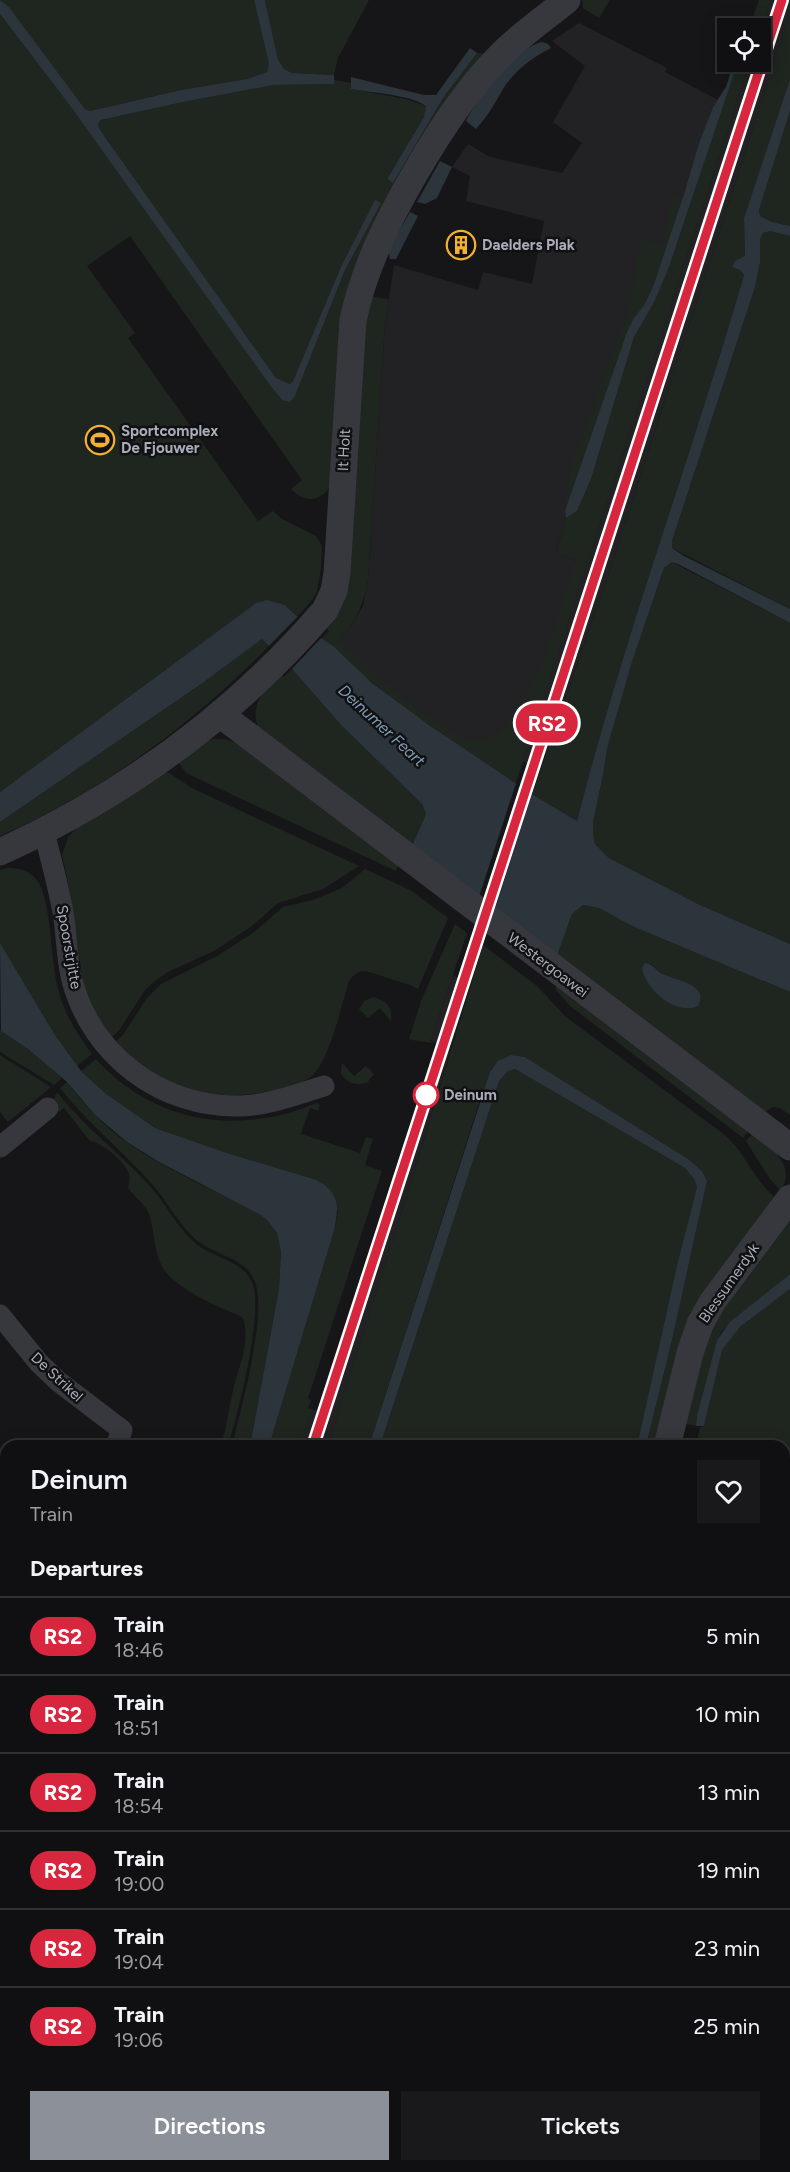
<!DOCTYPE html>
<style>
body{margin:0;font-family:Figtree,sans-serif;background:#19191b;color:#f1f3f6;height:100vh;display:flex;flex-direction:column;font-size:22px;white-space:nowrap}
*{box-sizing:border-box;margin:0}
p{font-size:20px;color:#9c9d9f}
.icon{flex:none;width:33px;height:33px;fill:none;stroke:currentColor;stroke-width:2;stroke-linecap:round;stroke-linejoin:round}
.map{position:relative;flex:1;overflow:hidden}
.details{position:absolute;left:0px;top:1440px;width:790px;height:732px;display:flex;flex-direction:column;background:#101012;border-radius:18px 18px 0 0;box-shadow:0 3px 15px #0003,0 0 0 2px #303032}
.details>*{flex:none}
.badge{padding:0 12px;border-radius:20px;font-size:21px;line-height:39px}
.buttons{position:absolute;left:717px;top:18px;display:grid;gap:12px}
.buttons a{display:grid;place-items:center;width:54px;height:54px;border-radius:0px;background:#101012;box-shadow:0 3px 15px #0003,0 0 0 2px #303032;font-size:30px}
.map>.badge{position:absolute;translate:-50% -50%;box-shadow:0 0 0 3px #fff}
h2{padding:0 30px;font-size:22px;line-height:54px}
.round{display:grid;place-items:center;flex:none;width:63px;height:63px;border-radius:0px;background:#19191b}
.head{display:flex;align-items:center;justify-content:space-between;height:102px;padding:0 30px}
h1{font-size:28px;font-weight:600;line-height:45px}
.primary-button{display:flex;gap:12px;margin-top:auto;padding:12px 30px}
.primary-button a{flex:1;height:69px;border-radius:0px;background:#8c9099;color:#fff;font-size:24px;font-weight:600;line-height:69px;text-align:center}
.primary-button a+a{background:#19191b;color:#f1f3f6}
ul{padding:0;list-style:none}
li{display:flex;align-items:center;gap:18px;height:78px;padding:0 30px;border-top:2px solid #303032}
li div{flex:1}
li b{display:block;font-size:22px}
li em{font-style:normal}
li .badge{min-width:66px;font-weight:700;text-align:center}
.map>svg:first-child{display:block}
.built{fill:#222225}
.green{fill:#1e261f;fill-rule:evenodd}
.water{fill:#2c353c}
.pier{fill:#161618}
.lines{fill:none;stroke-linecap:round;stroke-linejoin:round}
.minor{stroke:#37383d;stroke-width:21}
.tertiary{stroke:#37383d;stroke-width:27}
.rail-casing{stroke:#4a4c52;stroke-width:7}
.rail{stroke:#111113;stroke-width:4.5;stroke-dasharray:14;stroke-linecap:butt}
.line-casing{stroke:#fff;stroke-width:14}
.line{stroke:#d7263d;stroke-width:9}
.stop-dot{fill:#fff;stroke:#d7263d;stroke-width:3}
.labels{text-anchor:middle;stroke-width:5;stroke-linejoin:round;paint-order:stroke}
.poi-label{font-size:15px;font-weight:bold;fill:#a8adb8;stroke:#111113;text-anchor:start}
.street-label{font-size:15px;fill:#a8adb8;stroke:#111113}
.stop-label{font-size:15px;font-weight:bold;fill:#a8adb8;stroke:#111113;text-anchor:start}
.water-label{font-size:16px;font-style:italic;fill:#7f9bb3;stroke:#111113}
</style>
<div class="map">
<svg width="790" height="2172" viewBox="0 0 790 2172">
<rect width="100%" height="100%" fill="#161618"/>
<!-- built -->
<path class="built" d="M770 0H790V14L609 573 540 770 523 761 750 62H760L761 29Z
M579 23 667 68 665 72 718 100 713 107 699 143 668 246 565 511 566 518 556 554 576 560 516 783 333 646 351 625 363 606 368 580 385 324 394 265 478 290 483 272 532 284 544 221 466 201 470 176 452 167 468 144 490 157 562 173 582 143 553 122 585 66 552 41Z
M453 975 470 985 412 1179 338 1415 328 1446H301L312 1409 318 1411 437 1045 431 1040Z"/>
<!-- green -->
<path class="green" d="M0 0H254L269 64 267 72 247 79 181 90 90 111 85 109 79 101 9 7Z
M265 0H369L338 58 334 75 292 73 284 69 278 61Z
M582 0H610L599 18 583 8Z
M759 0H770L761 29 749 28Z
M0 14 71 107 282 400 295 396 345 270 380 203 340 269 293 381 290 384 276 378 100 130 98 124 101 120 183 102 274 85 333 84 334 80 351 83V89L406 99 426 106 424 117 387 179 393 183 443 98 477 53H482L484 56 374 228 330 487C319 502 304 503 291 489L302 480 130 236 87 266 135 333 128 338 258 521 273 511 282 519 316 536 322 546 321 568 317 591 313 599 298 616 285 605 256 603 0 792Z
M790 14V79L744 218 745 256 735 261 732 267 740 270 744 275C691 458 624 636 577 821L532 794 609 573Z
M738 62H750L516 783C468 751 419 720 374 684 355 670 341 651 321 638L329 631 324 626 369 299 374 297 389 299 385 324 368 580C363 606 357 619 339 640L377 676 415 707 456 735 474 741 499 734 515 713 540 670 576 560 556 554 566 518 577 511 591 479 634 337 669 267Z
M790 111V226L772 222 760 216 759 210Z
M672 197H683L654 284 645 304 634 318 627 332 565 511 570 468 628 313 640 239 662 244Z
M770 231 790 236V609L672 548V541L755 287 760 263V240L763 233Z
M672 562 790 623V944L700 905 609 858 595 844 593 836V822L603 775 606 748 632 662 664 568Z
M262 639 269 646C192 725 102 791 0 836V822L204 682Z
M292 669 341 725 422 804 426 814 412 846 258 728C250 703 264 690 280 672L284 677Z
M213 739H224L237 743 398 866 396 871 186 773 179 763C183 752 202 743 213 739Z
M162 772 169 773 192 788 359 866 323 889 278 903 252 926 214 951 168 972 156 980 145 990 120 1029 111 1038 96 1014 83 983 68 882 62 855 68 837 81 824Z
M8 868C19 868 29 870 37 880 51 897 51 963 58 989 64 1013 77 1034 92 1054L77 1066 55 1035 0 943V870Z
M365 869 410 890 448 918 418 989 410 985 366 971C358 971 354 974 349 981 342 1004 329 1060 313 1075 300 1086 282 1090 266 1092 224 1100 177 1093 143 1067 133 1060 124 1051 115 1042L123 1035 146 999 161 984 217 956 253 933 283 907 313 900 342 888Z
M583 905 599 908 632 926 790 992V1115L780 1108 773 1107 762 1114 557 956 572 914ZM651 964C656 969 661 973 667 976 680 982 696 983 701 998L642 968Z
M455 924 467 933 431 1040 432 1043C424 1041 418 1042 409 1039L421 1001Z
M483 945 537 986 566 1017 725 1135C747 1155 755 1183 779 1201L719 1278 660 1446H646L673 1336 707 1181 702 1171 688 1159 525 1057 511 1055 482 1094 369 1446H328L412 1179Z
M557 986 750 1129 743 1138 570 1006 555 989Z
M374 997C387 1001 393 1007 391 1021L380 1008 368 1018 359 1009 364 1001Z
M0 1030 28 1049 62 1078 54 1085 0 1052Z
M0 1055 51 1087 8 1122 0 1112Z
M96 1059C155 1124 238 1136 317 1103L320 1105 318 1111 310 1108 301 1134 360 1153 366 1137 373 1139 365 1165 382 1171 308 1398 311 1400 308 1408 312 1409 301 1446H269L334 1231 338 1212 317 1180 227 1153 155 1128 105 1093 81 1071Z
M342 1063 354 1076 366 1066 374 1074 367 1083C356 1086 347 1083 341 1074Z
M515 1069 685 1168 694 1179 697 1187 677 1265 637 1446H380L499 1081 508 1071Z
M67 1082C76 1093 84 1104 94 1114 135 1158 206 1185 259 1214L267 1220 277 1233 281 1252 279 1289 250 1446H232C241 1410 266 1318 256 1285 248 1256 212 1256 193 1237 177 1221 166 1200 151 1183 122 1150 87 1123 60 1088Z
M57 1092C84 1127 120 1153 150 1186 167 1205 178 1230 199 1246 217 1259 245 1261 253 1285 263 1315 238 1414 228 1446H220C227 1430 228 1413 232 1395 236 1372 253 1340 242 1317 219 1307 177 1290 163 1268 153 1251 155 1232 149 1214 146 1206 134 1196 128 1188 129 1185 130 1178 129 1174 125 1162 102 1142 90 1141L64 1108 59 1112 52 1104Z
M754 1132 780 1151 777 1155C787 1166 789 1177 781 1191L770 1179 746 1141Z
M790 1210V1274L722 1331 717 1340 697 1415 696 1426 681 1423 703 1337Z
M790 1289V1790H785L784 1446H696L700 1427 704 1426 705 1422 721 1350 728 1340 740 1327Z
M790 1800V2111H784V1801Z
M0 1813 6 1828V1871L0 1866Z
M6 1970V2057L0 2055V1977Z
M0 2059 6 2061V2096L0 2103Z
M785 2119 790 2120V2172H748V2166H784Z
M124 2166H689V2172H122Z"/>
<!-- water -->
<path class="water" d="M0 0 9 7 79 101 85 109 90 111 181 90 247 79 267 72 269 64 254 0H265L278 60 284 69 292 73 334 75V84L274 85 183 102 101 120 98 124 100 130 276 378 290 384 293 381 340 269 375 200 381 203 345 270 295 396 290 402 282 400 270 385 71 107 0 14Z
M541 42 548 44 551 48C533 57 514 71 503 89 495 103 488 116 476 129L466 121C478 97 515 50 541 42Z
M470 48 477 53 443 98 393 183 387 179 424 117 426 106C408 94 372 93 351 89V77L424 95H436Z
M734 62H738L669 267 654 302 634 337 591 479 577 511 566 518 565 511 627 332 634 318 645 304 654 284 683 197 699 143 713 107 726 87Z
M790 79V111L759 210 760 216 772 222 790 226V236L770 231 763 233 760 240V263L755 287 672 541V548L684 556 790 609V623L680 565 672 562 664 568 632 662 607 748 603 775 593 822V835L595 844 609 858 700 905 790 944V992L632 926 599 908 583 905 572 914 557 956 412 846 426 814 422 804 341 725 292 669 262 639 204 682 0 822V792L256 603 267 600 285 605 321 638 333 646 372 683 429 725 532 794 577 821C624 636 691 458 744 275L740 270 732 267 735 261 745 256 744 218Z
M440 161 452 167 437 198 425 204 417 202Z
M410 212 418 216 396 259H390L388 250Z
M0 943 55 1035 81 1071 105 1093 155 1128 227 1153 317 1180C340 1194 339 1206 334 1231L269 1446H250L279 1289 281 1252 277 1233 267 1220 259 1214 159 1162 127 1142 95 1115 67 1082 28 1049 1 1031Z
M645 963C653 964 655 969 661 973 672 980 691 980 699 992 702 997 700 1001 698 1006 676 1016 646 990 642 968Z
M511 1055 525 1057 688 1159 702 1171 707 1181 673 1336 646 1446H637L677 1265 697 1187 694 1179 685 1168 515 1069 508 1071 499 1081 380 1446H369L490 1072 498 1061Z
M790 1274V1289L740 1327 722 1350 704 1426H696L697 1415 717 1340 730 1322Z
M6 2096V2166H54L52 2172H0V2103Z"/>
<!-- pier -->
<path class="pier" d="M300 614 323 636 290 671 267 648Z
M517 780 533 791 494 912 478 900Z"/>
<g class="lines">
<!-- minor -->
<path class="minor" d="M44 832C51 859 58 885 63 912 67 934 66 957 72 980 92 1056 162 1108 240 1106 270 1105 297 1094 324 1086
M0 1147 48 1108
M0 1315 39 1363 59 1382 122 1430 116 1446
M0 1603 6 1598"/>
<!-- tertiary -->
<path class="tertiary" d="M221 715 790 1147
M0 852C127 794 234 716 325 610L334 591 337 573 353 320C365 265 389 218 417 170 440 130 465 92 497 59 517 37 544 19 567 0
M667 1446 690 1353 700 1324 713 1301 790 1198
M718 2166 719 2172"/>
<!-- rail casing -->
<g class="rail-casing">
<path id="rail" d="M313 1446 782 0
M78 2172 80 2166"/>
</g>
<!-- rail -->
<use href="#rail" class="rail"/>
</g>
<g class="lines">
<!-- line casing -->
<g class="line-casing">
<path id="line" d="M313 1446 782 0"/>
</g>
<!-- line -->
<use href="#line" class="line"/>
</g>
<!-- icons -->
<defs>
<g id="building-ring" transform="scale(1.5)"><circle r="9.5" fill="#111113" stroke="#f2b134" stroke-width="1.5"/><path d="M-4-6H4V6H1V3H-1V6H-4ZM-2.5-4.3h1.7v1.8h-1.7ZM.8-4.3h1.7v1.8H.8ZM-2.5-1h1.7V.8h-1.7ZM.8-1h1.7V.8H.8Z" fill="#f2b134"/></g>
<g id="stadium-ring" transform="scale(1.5)"><circle r="9.5" fill="#111113" stroke="#f2b134" stroke-width="1.5"/><path d="M0-5a6.5 5 0 1 0 0 10a6.5 5 0 1 0 0-10ZM-3.5-1.8h7v3.6h-7Z" fill="#f2b134"/></g>
</defs>
<g fill-rule="evenodd">
<use href="#building-ring" x="461" y="245"/>
<use href="#stadium-ring" x="100" y="440"/>
</g>
<!-- markers -->
<circle class="stop-dot" cx="426" cy="1095" r="12"/>
<g class="labels">
<!-- poi labels -->
<g class="poi-label">
<text x="482" y="250">Daelders Plak</text>
<text x="121" y="436">Sportcomplex<tspan x="121" dy="17">De Fjouwer</tspan></text>
</g>
<!-- street labels -->
<g class="street-label">
<text transform="translate(344 450) rotate(-87)" y="5">It Holt</text>
<text transform="translate(69 947) rotate(80)" y="5">Spoorstrjitte</text>
<text transform="translate(548 965) rotate(37)" y="5">Westergoawei</text>
<text transform="translate(729 1283) rotate(-55)" y="5">Blessumerdyk</text>
<text transform="translate(57 1377) rotate(43)" y="5">De Strikel</text>
</g>
<!-- stop labels -->
<g class="stop-label">
<text x="444" y="1100">Deinum</text>
</g>
<!-- water labels -->
<g class="water-label">
<text transform="translate(382 725) rotate(43)" y="6">Deinumer Feart</text>
</g>
</g>
</svg>
<div class="buttons">
<a><svg class="icon" aria-label="locate" viewBox="0 0 24 24"><circle cx="12" cy="12" r="6"/><path d="M12 2v4M12 18v4M2 12h4M18 12h4"/></svg></a>
</div>
<b class="badge" style="left:547px;top:723px;background:#d7263d;color:#fff">RS2</b>
<section class="details">
<div class="head"><div><h1>Deinum</h1><p>Train</p></div><a class="round"><svg class="icon" aria-label="heart" viewBox="0 0 24 24"><path d="M12 20l-8-8c-3-5 5-10 8-4 3-6 11-1 8 4z"/></svg></a></div>
<h2>Departures</h2>
<ul>
<li><span class="badge" style="background:#d7263d;color:#fff">RS2</span><div><b>Train</b><p>18:46</p></div><em>5 min</em></li>
<li><span class="badge" style="background:#d7263d;color:#fff">RS2</span><div><b>Train</b><p>18:51</p></div><em>10 min</em></li>
<li><span class="badge" style="background:#d7263d;color:#fff">RS2</span><div><b>Train</b><p>18:54</p></div><em>13 min</em></li>
<li><span class="badge" style="background:#d7263d;color:#fff">RS2</span><div><b>Train</b><p>19:00</p></div><em>19 min</em></li>
<li><span class="badge" style="background:#d7263d;color:#fff">RS2</span><div><b>Train</b><p>19:04</p></div><em>23 min</em></li>
<li><span class="badge" style="background:#d7263d;color:#fff">RS2</span><div><b>Train</b><p>19:06</p></div><em>25 min</em></li>
</ul>
<div class="primary-button"><a>Directions</a><a>Tickets</a></div>
</section>
</div>
